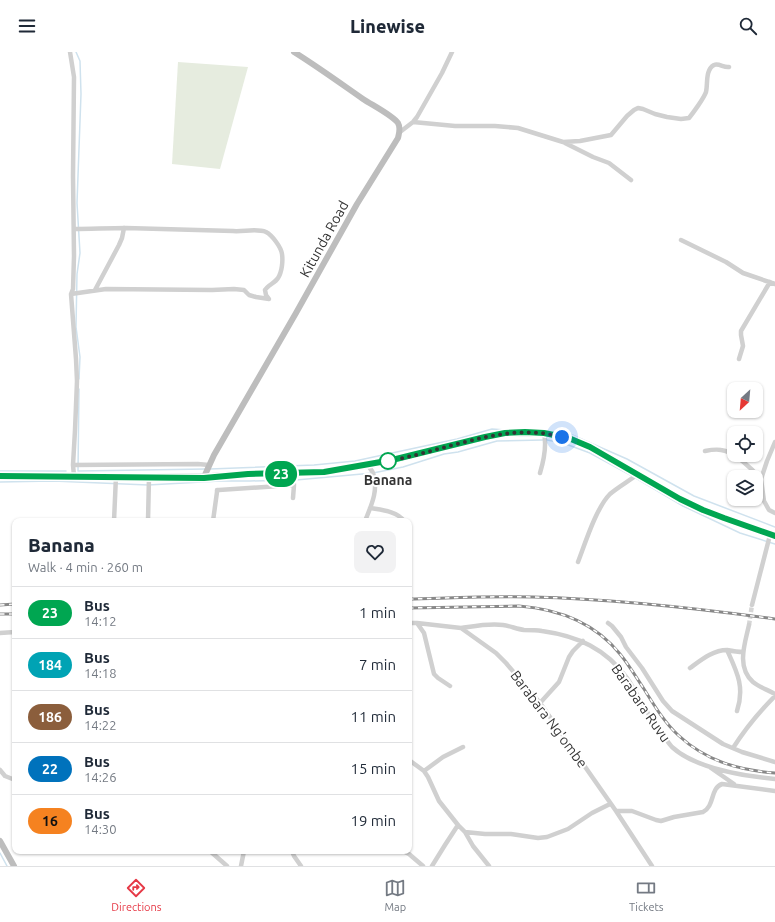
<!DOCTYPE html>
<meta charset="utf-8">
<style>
body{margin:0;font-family:Ubuntu,sans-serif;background:#f2f2f3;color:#1f2937;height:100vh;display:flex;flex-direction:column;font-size:15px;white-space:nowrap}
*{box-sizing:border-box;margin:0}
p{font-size:13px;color:#747a83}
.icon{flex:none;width:22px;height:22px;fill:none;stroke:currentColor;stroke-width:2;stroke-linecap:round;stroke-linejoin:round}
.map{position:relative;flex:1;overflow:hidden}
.sheet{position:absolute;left:12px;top:466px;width:400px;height:336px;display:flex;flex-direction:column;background:#fff;border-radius:8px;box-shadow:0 1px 3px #0004}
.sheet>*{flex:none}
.badge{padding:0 8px;border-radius:13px;font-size:14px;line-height:26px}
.needle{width:26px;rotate:206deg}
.tools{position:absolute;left:727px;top:330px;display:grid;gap:8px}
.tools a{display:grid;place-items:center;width:36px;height:36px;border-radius:8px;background:#fff;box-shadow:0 1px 3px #0004;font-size:20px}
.you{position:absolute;width:20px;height:20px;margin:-10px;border:3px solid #fff;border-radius:50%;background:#1a73e8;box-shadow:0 0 0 6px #1a73e833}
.map>.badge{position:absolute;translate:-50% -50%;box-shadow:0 0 0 2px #fff}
.round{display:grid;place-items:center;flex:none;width:42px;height:42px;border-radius:8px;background:#f2f2f3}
.head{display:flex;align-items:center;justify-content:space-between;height:68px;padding:0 16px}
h1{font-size:19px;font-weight:800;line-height:30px}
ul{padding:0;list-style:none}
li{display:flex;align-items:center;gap:12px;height:52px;padding:0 16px;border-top:1px solid #e0e1e3}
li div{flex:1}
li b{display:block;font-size:15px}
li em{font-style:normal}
li .badge{min-width:44px;font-weight:700;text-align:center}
header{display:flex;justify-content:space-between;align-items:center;height:52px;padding:0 16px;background:#fff;font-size:18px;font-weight:800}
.dock{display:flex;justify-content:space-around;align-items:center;height:56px;border-top:1px solid #e0e1e3;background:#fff;font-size:11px;color:#747a83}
.dock a{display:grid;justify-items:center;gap:2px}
.dock .selected{color:#e63946}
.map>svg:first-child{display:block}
.green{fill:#e6ecdf}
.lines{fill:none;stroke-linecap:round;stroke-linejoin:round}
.stream{stroke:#cfe2ee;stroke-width:1.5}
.street-tunnel{stroke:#d6d6d6;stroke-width:4.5;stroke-dasharray:4.5 2;stroke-linecap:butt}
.street{stroke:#d0d0d0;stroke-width:4.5}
.secondary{stroke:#bdbdbd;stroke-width:6}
.primary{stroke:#ababab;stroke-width:7}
.rail-casing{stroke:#888;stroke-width:3}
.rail{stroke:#fff;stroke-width:1.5;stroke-dasharray:4.5;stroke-linecap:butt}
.line-casing{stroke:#fff;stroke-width:9}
.line{stroke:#00a651;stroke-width:6}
.walk{stroke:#333;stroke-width:4;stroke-dasharray:0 7.2}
.stop-dot{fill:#fff;stroke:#00a651;stroke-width:2}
.labels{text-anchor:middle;stroke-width:4;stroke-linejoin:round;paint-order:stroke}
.street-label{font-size:14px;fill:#333;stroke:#fff}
.stop-label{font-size:14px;font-weight:bold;fill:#333;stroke:#fff}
</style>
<header><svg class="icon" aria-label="menu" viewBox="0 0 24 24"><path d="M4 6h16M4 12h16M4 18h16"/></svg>Linewise<svg class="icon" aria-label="search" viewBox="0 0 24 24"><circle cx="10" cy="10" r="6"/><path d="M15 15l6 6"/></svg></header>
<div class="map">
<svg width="775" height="814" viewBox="0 0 775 814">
<rect width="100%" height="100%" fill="#fff"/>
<!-- green -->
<path class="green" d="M178 10 248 15 220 117 172 112Z"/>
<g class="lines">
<!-- stream -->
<path class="stream" d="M76 0 80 9 81 42 77 151 80 201 77 222 76 275 80 305 79 327
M79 337 78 419 206 417
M556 380 570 382 627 407 694 444 775 475
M547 388 563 391 590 401 634 425 683 454 740 481 775 492
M210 417 314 413 355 409 457 387 492 377 506 378
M0 419H66
M296 428 373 421 403 415 444 402 458 400 497 389 543 388
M0 430 53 429 148 433 220 429H250L292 428
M0 801 7 814"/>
<!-- street-tunnel -->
<path class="street-tunnel" d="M749 573 752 553"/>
<!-- street -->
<path class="street" d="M70 0 74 25 73 124 74 204 73 237 71 242 76 307 77 329 75 378 73 413 74 424
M413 70 455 74H495L518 76 563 90 580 89 611 83 627 64 634 58 638 56 643 57 655 62 667 65 681 67 689 66C693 61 704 46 706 40 708 32 705 18 714 13 719 11 724 16 729 15
M400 80 413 70 417 65 442 21 452 0
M565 91 593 105 609 111 631 128
M681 188 726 210 743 221 775 232
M95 238 119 193 122 186 124 176
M71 242 106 237 212 238 234 237 244 238 249 243 256 245 269 247 266 243 265 238C268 233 275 231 278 226 282 220 283 209 282 202 281 195 272 183 266 180 257 176 243 180 233 179 197 178 161 177 126 176 108 176 91 177 74 177
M739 307 743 294 741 283V279L770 230
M775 390 767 409 761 427 764 449 769 458 775 461
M705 399C710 398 716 397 721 398 734 399 753 418 761 427
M73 413 198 412 209 413
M293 421 294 433 293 446
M540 421C544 408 547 395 544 381
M370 456C381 458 397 459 404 469
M114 469 116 424
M148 469 149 425
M213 469 217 440V438H219L294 433
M365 469C371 454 379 438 373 421 372 418 369 416 368 413
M578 510C585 492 596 456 610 442 618 435 629 429 638 422
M752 553 770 483
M409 571H417L461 576 496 601 506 611 540 651 567 689 616 759 652 814
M417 571 424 581 434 622 438 626 450 634
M608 571 612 574 621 585 626 595 642 616 663 649 672 659 723 692 742 700 775 710
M749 573C745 591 736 615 753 630 759 635 768 638 775 642
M461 576C475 574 489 571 503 573 510 574 517 577 524 578 530 578 536 578 542 579 578 584 606 597 627 626 634 636 639 647 646 658 650 665 656 673 661 680 665 685 668 691 672 695 696 717 744 724 775 727
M0 581 15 580
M727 598C737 620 745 635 737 659
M690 616C701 608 713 598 727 598 732 599 738 600 743 600
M540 651 559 630 569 605 573 599 583 589
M733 696C745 677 759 660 775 644
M409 708 424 719 428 725 439 749 458 773 465 780 485 782H511L538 786 547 785 568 777 592 761 610 752
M711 716 734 732
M0 718 5 724 15 728
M424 719 443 705 463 695
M616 759H632L656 768 661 769 674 765 703 760C715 754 710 736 722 732L775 739
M465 780 473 794 489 814
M210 799 227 814
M292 799 294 804 301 814
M403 799 409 802 423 814
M241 814 244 799
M432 814 445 793 458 773"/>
<!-- secondary -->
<path class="secondary" d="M204 425 214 403 296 261 357 152 398 86C399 81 401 76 398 71 392 63 372 53 363 47 340 31 318 15 294 0
M0 789 14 814"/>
<!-- primary -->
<path class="primary" d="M0 424 204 425 248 422 324 420 392 408 485 385 505 381H544L554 383 571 387 590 395 680 447 703 458 724 466 775 484"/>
<!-- rail casing -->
<g class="rail-casing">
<path id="rail" d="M409 547C450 546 492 544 533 545 614 547 695 556 775 567
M0 553 15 552
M409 556 519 554C558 557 595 571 620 602 629 613 636 625 644 637 654 653 664 670 678 683 706 709 738 718 775 721
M0 562H15"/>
</g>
<!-- rail -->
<use href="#rail" class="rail"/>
</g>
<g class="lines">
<!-- line casing -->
<g class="line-casing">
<path id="line" d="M0 424 204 426 248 422 324 420 392 408 485 385 505 381 525 380 544 381 554 383 571 387 590 395 680 447 703 458 724 466 775 484"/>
</g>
<!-- line -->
<use href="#line" class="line"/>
<!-- walk -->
<path class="walk" d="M388 409C411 405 434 398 457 392 492 383 525 375 562 385"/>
</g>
<!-- markers -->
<circle class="stop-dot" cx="388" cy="409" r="8"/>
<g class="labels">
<!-- street labels -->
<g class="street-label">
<text transform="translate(324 187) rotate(-61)" y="5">Kitunda Road</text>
<text transform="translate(641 651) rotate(55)" y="5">Barabara Ruvu</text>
<text transform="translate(549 667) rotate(53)" y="5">Barabara Ng'ombe</text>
</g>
<!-- stop labels -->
<g class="stop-label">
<text x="388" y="433">Banana</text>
</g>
</g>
</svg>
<div class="tools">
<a><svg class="needle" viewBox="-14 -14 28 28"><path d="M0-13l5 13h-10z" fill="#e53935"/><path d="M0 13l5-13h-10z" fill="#747a83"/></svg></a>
<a><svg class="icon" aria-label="locate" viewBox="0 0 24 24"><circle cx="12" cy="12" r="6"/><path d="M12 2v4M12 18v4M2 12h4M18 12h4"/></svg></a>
<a><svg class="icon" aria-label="layers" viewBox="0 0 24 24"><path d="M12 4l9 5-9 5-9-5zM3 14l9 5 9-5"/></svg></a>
</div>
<div class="you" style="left:562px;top:385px"></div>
<b class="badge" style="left:281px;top:422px;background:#00a651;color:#fff">23</b>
<section class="sheet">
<div class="head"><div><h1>Banana</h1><p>Walk · 4 min · 260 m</p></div><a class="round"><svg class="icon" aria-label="heart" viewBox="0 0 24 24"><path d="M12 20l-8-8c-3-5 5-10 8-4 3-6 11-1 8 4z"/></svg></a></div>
<ul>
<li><span class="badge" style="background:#00a651;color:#fff">23</span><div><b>Bus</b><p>14:12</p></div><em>1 min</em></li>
<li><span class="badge" style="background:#00a3b4;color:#fff">184</span><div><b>Bus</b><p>14:18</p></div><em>7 min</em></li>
<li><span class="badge" style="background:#8b5e3c;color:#fff">186</span><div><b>Bus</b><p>14:22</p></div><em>11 min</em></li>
<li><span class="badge" style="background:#0072bc;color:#fff">22</span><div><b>Bus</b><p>14:26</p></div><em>15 min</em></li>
<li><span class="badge" style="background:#f58220;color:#111">16</span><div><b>Bus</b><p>14:30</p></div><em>19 min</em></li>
</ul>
</section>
</div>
<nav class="dock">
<a class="selected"><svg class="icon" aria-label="directions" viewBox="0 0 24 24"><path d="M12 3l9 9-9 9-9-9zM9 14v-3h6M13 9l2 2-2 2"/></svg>Directions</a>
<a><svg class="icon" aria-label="map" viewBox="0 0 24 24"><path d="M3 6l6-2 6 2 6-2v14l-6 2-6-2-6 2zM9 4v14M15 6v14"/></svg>Map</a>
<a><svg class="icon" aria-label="tickets" viewBox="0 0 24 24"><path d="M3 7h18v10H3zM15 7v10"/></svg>Tickets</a>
</nav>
